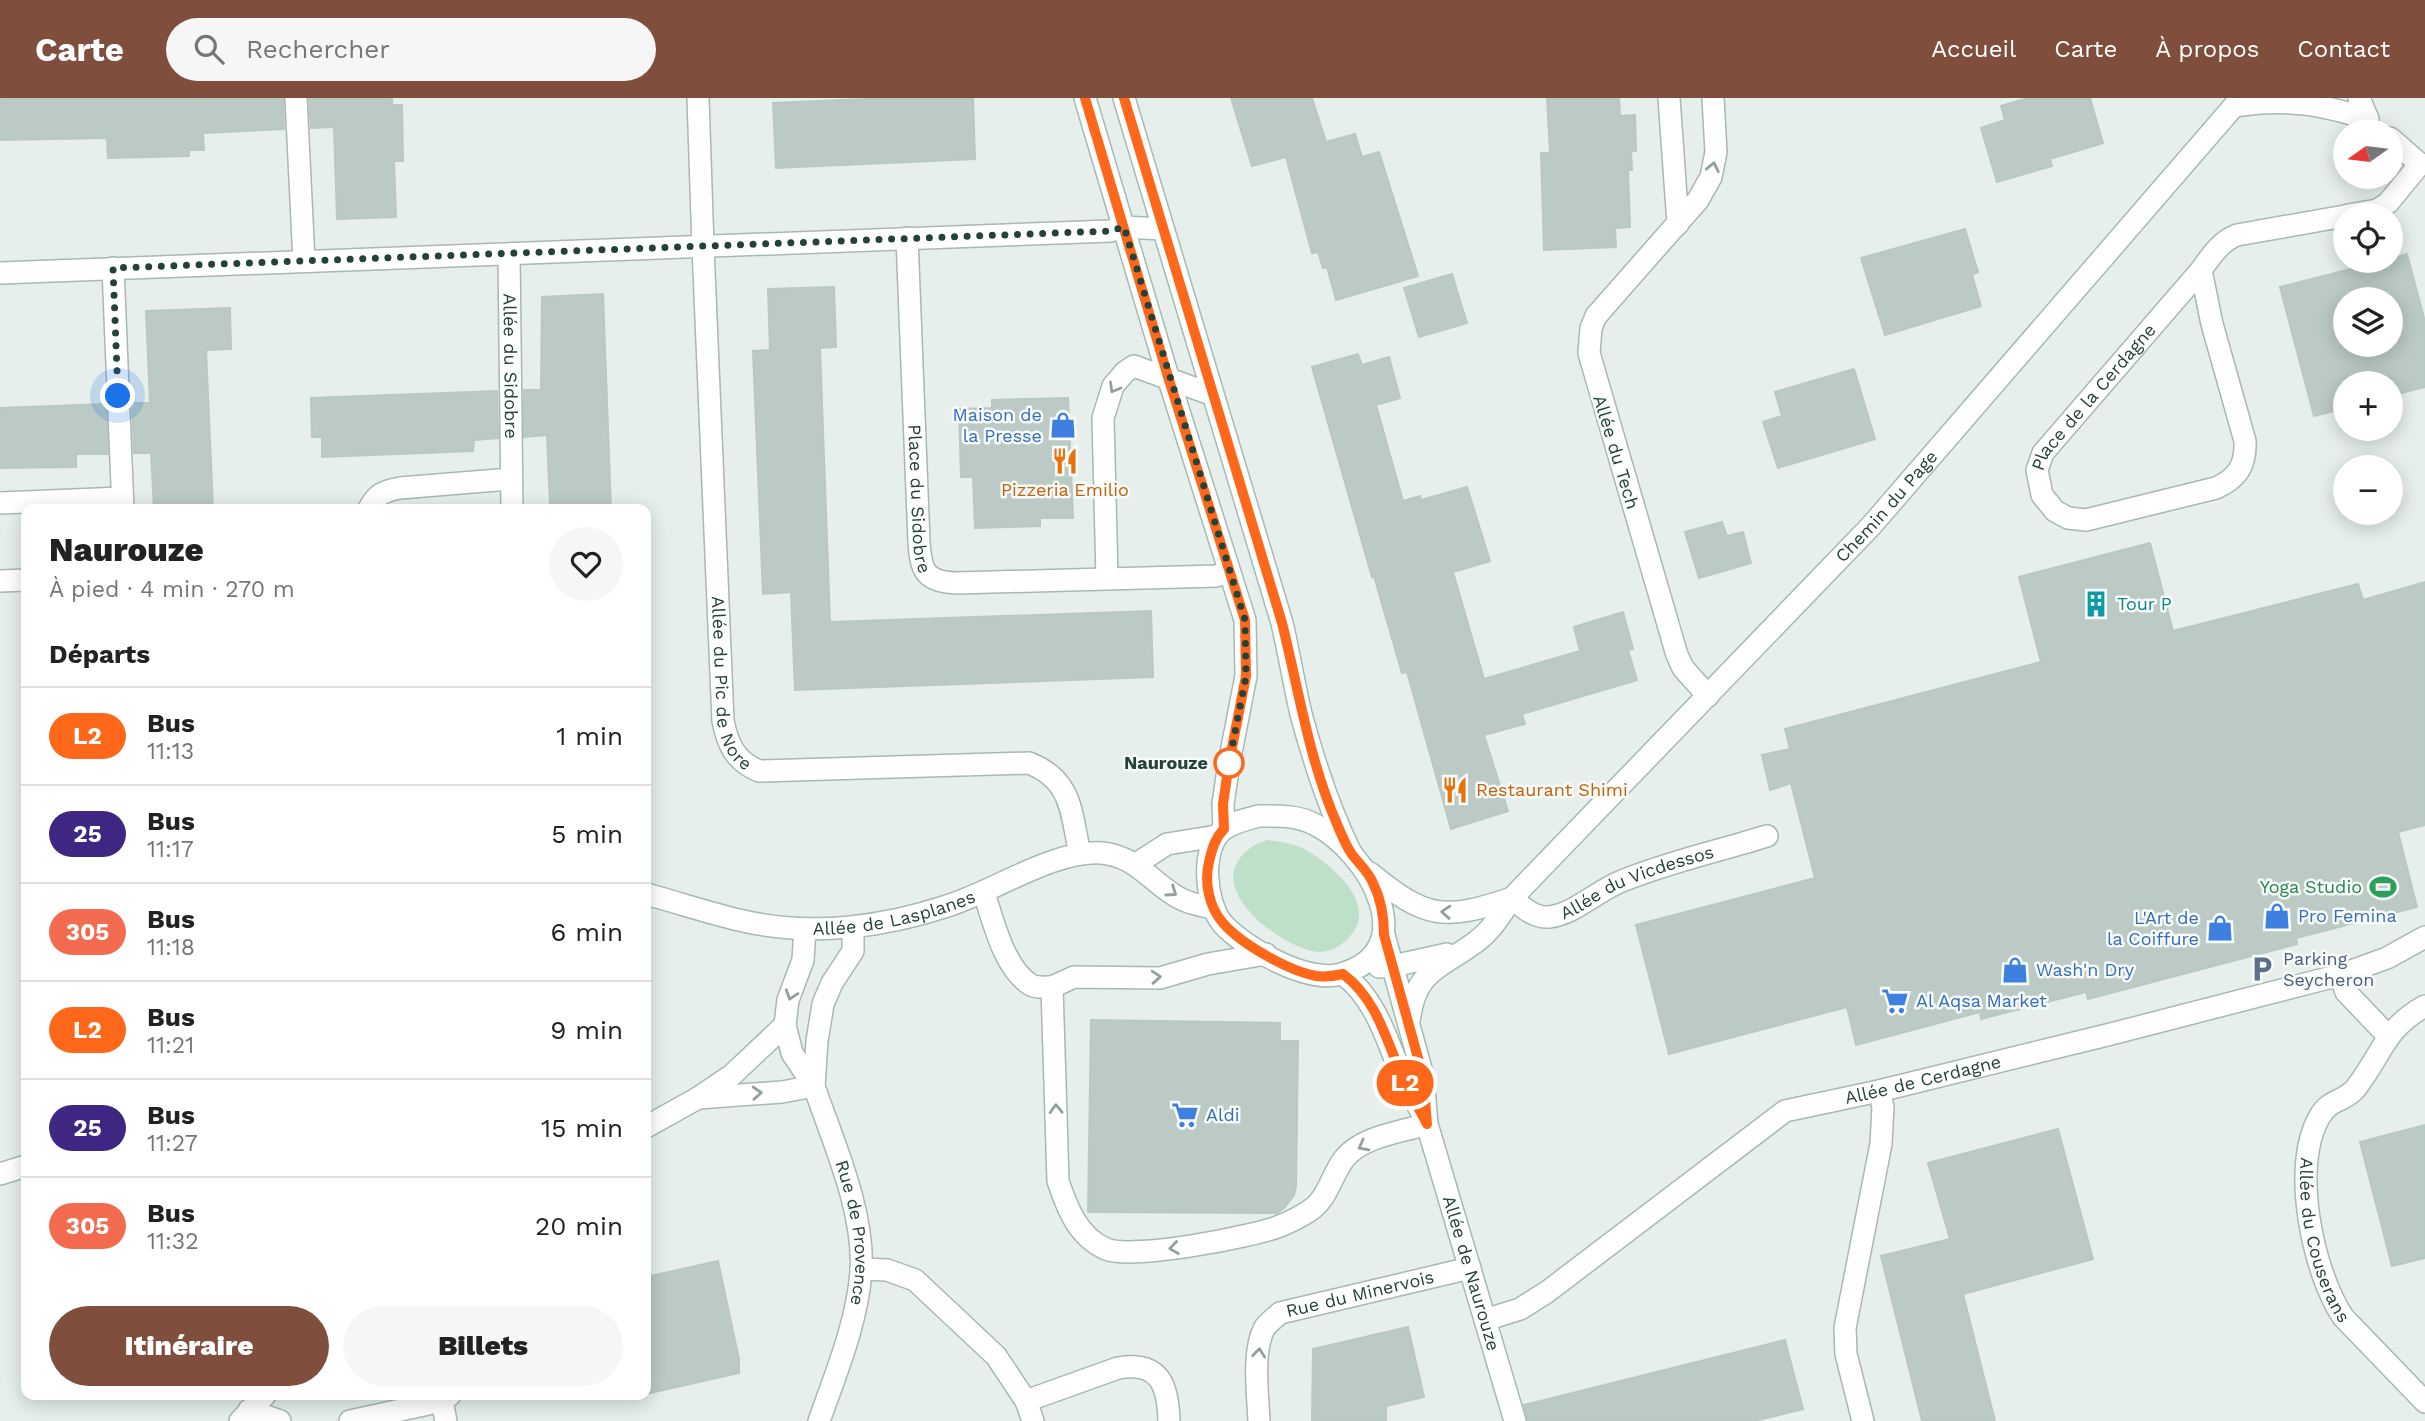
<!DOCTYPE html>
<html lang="fr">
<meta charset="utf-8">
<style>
body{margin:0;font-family:"Work Sans",sans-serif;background:#f6f6f6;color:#222;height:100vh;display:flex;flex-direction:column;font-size:26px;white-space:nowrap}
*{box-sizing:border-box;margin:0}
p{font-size:23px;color:#767676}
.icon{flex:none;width:38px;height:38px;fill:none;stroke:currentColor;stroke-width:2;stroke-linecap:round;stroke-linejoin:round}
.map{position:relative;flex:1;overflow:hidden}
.details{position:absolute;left:21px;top:406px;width:630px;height:896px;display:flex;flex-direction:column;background:#fff;border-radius:14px;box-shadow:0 4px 18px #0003}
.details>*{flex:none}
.badge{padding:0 14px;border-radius:23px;font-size:24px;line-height:46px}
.needle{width:46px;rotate:256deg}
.tools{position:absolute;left:2333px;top:21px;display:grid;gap:14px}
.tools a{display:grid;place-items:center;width:70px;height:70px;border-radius:50%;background:#fff;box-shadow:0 4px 18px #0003;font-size:35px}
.you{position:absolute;width:35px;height:35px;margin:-18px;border:5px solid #fff;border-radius:50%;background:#1a73e8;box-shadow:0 0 0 10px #1a73e833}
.map>.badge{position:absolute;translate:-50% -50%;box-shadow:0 0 0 4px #fff}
h2{padding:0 28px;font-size:26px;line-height:63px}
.round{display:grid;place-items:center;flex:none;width:74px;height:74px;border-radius:37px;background:#f6f6f6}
.overview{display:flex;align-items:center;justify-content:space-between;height:119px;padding:0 28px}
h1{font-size:33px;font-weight:800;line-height:52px}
.action{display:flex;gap:14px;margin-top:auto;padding:14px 28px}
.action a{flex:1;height:80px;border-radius:42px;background:#804e3d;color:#fff;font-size:28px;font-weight:800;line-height:80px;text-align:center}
.action a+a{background:#f6f6f6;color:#222}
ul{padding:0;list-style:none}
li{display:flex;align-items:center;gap:21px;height:98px;padding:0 28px;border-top:2px solid #e0e0e0}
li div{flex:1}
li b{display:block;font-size:26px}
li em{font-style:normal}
li .badge{min-width:77px;font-weight:700;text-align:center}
header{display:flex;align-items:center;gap:42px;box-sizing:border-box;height:98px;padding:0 35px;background:#804e3d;color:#fff}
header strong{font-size:33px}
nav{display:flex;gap:38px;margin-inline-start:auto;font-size:24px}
.search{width:490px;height:63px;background:#f6f6f6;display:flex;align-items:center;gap:18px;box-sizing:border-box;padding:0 24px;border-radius:38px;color:#767676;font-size:26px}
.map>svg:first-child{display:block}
.green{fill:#bfe0c8}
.building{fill:#bbcac4;stroke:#b8c9c2;stroke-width:2;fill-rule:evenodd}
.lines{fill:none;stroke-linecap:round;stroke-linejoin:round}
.lane-casing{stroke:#a8b8b2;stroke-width:24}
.street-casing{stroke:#a8b8b2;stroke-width:24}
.secondary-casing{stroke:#a4bbb3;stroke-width:24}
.lane{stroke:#fff;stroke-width:21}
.street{stroke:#fff;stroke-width:21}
.secondary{stroke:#fff;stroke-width:21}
.oneway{stroke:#92a09c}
.line-casing{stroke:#fff;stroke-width:16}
.line{stroke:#ff671b;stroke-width:10}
.walk{stroke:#24423a;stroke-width:7;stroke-dasharray:0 12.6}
.stop-dot{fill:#fff;stroke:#ff671b;stroke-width:3.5}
.labels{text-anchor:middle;stroke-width:5;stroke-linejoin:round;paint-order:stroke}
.street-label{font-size:18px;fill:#24423a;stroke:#f7fbf9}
.shop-label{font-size:18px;fill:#366cbe;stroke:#f7fbf9;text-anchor:start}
.food-label{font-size:18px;fill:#c56008;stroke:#f7fbf9}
.culture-label{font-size:18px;fill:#0d838f;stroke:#f7fbf9;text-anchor:start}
.stop-label{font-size:18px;font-weight:bold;fill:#24423a;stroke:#f7fbf9;text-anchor:end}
.leisure-label{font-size:18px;fill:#27864d;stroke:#f7fbf9;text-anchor:end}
.service-label{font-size:18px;fill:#4e5e75;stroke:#f7fbf9;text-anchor:start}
</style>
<header>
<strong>Carte</strong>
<div class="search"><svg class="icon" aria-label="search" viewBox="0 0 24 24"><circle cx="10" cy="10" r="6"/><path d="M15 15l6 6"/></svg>Rechercher</div>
<nav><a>Accueil</a><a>Carte</a><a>À propos</a><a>Contact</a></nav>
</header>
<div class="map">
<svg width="2425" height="1323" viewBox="0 0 2425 1323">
<rect width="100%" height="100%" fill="#e6efeb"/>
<!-- green -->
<path class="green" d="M1268 742C1280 744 1293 745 1304 751 1335 768 1385 812 1343 845 1337 850 1328 854 1319 854 1287 852 1214 800 1238 763 1246 751 1254 746 1268 742Z"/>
<!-- building -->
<path class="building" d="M0 0H283L284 31 203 35 204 52H189V58L108 60 107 40 0 42Z
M309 0H392V7H402L403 63H394L396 119 337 121 334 29 311 30Z
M890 0H973L975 61 776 70 773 5Z
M1231 0H1312L1326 44 1355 36 1362 59 1379 54 1418 178 1336 202 1327 169 1323 170 1318 154 1312 155 1286 59 1252 68Z
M1547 0H1619L1620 18 1635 17 1636 53H1631L1632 72H1628L1630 129 1615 130 1616 149 1544 152 1541 55H1550Z
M2028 0H2090L2103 45 2050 61 2052 68 1997 84 1981 30 2005 22 2001 8Z
M1965 131 1978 174 1972 177 1981 208 1885 237 1861 160Z
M2407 156 2425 224V289L2390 298V285H2345V310L2314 318 2280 189 2382 163H2390V161ZM2345 201H2390V247H2345Z
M1452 176 1467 225 1419 239 1404 190Z
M834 189 836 249 820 250 830 524 1151 513 1153 579 795 592 791 494 763 496 753 253 770 252 768 191Z
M603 196 611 411H561L560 407H550L547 337 524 339V292H541L542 199Z
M230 210 231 251 206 252 213 411H154L151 355H134L132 305H150L146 213Z
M1358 256 1362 267 1389 259 1400 300 1376 307 1403 403 1420 398 1421 402 1467 389 1490 463 1453 474 1484 581 1580 553 1574 529 1623 514 1633 551 1628 552 1637 582 1522 616 1525 626 1484 637 1508 713 1451 731 1407 574 1402 575 1374 478 1372 479 1312 269Z
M1854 271 1875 341 1778 370 1763 324 1782 318 1775 294Z
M497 293 498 340 474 342 473 353 322 359V339H312L311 300Z
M1068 300 1073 420H1040V428L975 430 973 379H961L959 311 992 310V302Z
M106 306 108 356H76V369L0 370V310Z
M1722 424 1727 438 1743 434 1751 465 1699 480 1685 434Z
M2150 445 2173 533 2358 486 2363 502 2425 484V727L2398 734 2417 809 2296 840 2297 846 2088 901 2086 894 1981 921 1980 914 1856 947 1847 909 1669 956 1636 827 1815 780 1791 685 1770 692 1762 657 1790 651 1785 631 2041 564 2019 479Z
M1091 922 1280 925V943H1298L1296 1088 1294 1097 1284 1110 1277 1115 1088 1114Z
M2425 1027V1160L2392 1168 2360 1044Z
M2058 1031 2093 1161 1963 1196 1995 1323H1922L1881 1158 1950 1141 1928 1065Z
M718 1163 739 1261V1275L646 1296V1179Z
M1408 1229 1424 1299 1386 1308V1323H1312L1313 1251Z
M1785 1242 1803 1311 1754 1323H1528L1524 1307Z"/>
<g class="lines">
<!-- lane casing -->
<g class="lane-casing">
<g id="lane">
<path d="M296 0 304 163"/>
<path d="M698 0 703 149"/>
<path d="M2348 117 2377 112 2388 105 2420 66"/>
<path id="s1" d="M907 140 919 444C921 473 925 484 957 485L1216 478 1229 474"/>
<path id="s2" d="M509 156 512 411"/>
<path d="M113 170 123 411"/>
<path id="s3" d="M2201 172 2212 226 2245 343C2246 367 2238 380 2216 390L2086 422 2068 420 2055 413 2042 397 2037 372 2043 355 2201 172C2211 158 2221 143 2237 137L2345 118"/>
<path d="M0 405 122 400"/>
<path d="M369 411C376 396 384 393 400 390L511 381"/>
<path d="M1107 480 1103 320 1113 288 1125 274 1134 268 1213 297"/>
<path d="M0 483 26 482"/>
<path d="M984 795C993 822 1004 871 1031 887 1037 890 1045 889 1052 889"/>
<path d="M1266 856 1208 866 1160 880 1074 879 1052 889 1058 1083C1067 1110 1078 1139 1106 1151 1132 1162 1252 1139 1280 1128 1290 1124 1300 1119 1309 1113 1328 1101 1331 1078 1344 1061 1362 1038 1402 1034 1427 1026"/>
<path d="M2340 877 2387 860 2425 839"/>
<path d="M861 1171 887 1172 915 1182 996 1258 1026 1303 1033 1323"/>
<path d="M442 1303 446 1323"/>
<path d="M1026 1303 1118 1270C1160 1263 1168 1287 1169 1323"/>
<path id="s4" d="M1259 1323C1258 1298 1252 1254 1264 1231 1267 1225 1275 1220 1280 1215L1470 1170"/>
<path d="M1863 1323 1846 1256 1845 1230 1881 1046 1883 1009 1879 993"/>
</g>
</g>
<!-- street casing -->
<g class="street-casing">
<g id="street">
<path d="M1669 0 1678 126"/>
<path d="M2235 8C2286 0 2320 6 2368 21L2359 0"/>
<path d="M2390 40 2420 66"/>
<path id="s5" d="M703 149 723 623C728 647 735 663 759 673L1029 665C1073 682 1071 716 1080 756"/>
<path d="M0 175 1110 133 1123 129 1163 131"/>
<path d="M1708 598 1683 570 1677 557 1589 255 1591 230 1596 218 1698 102 1711 79 1716 54 1713 0"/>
<path d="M1136 766 1167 746 1217 738"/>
<path id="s6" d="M646 796C680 805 714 817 748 824 814 838 884 829 947 808 995 793 1053 752 1102 755 1134 758 1149 781 1174 797 1186 805 1200 808 1214 810"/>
<path id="s7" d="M1512 800C1522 809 1534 820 1549 819 1575 816 1598 792 1622 783 1668 764 1719 753 1767 738"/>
<path d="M805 831 803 862 788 902 785 927 792 955 814 988 817 943 823 906 832 885 853 853V829"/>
<path id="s8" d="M2425 908C2388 929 2385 948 2363 980 2360 984 2357 990 2353 993 2342 1004 2329 1002 2320 1018 2290 1067 2313 1174 2343 1219L2425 1304"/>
<path id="s9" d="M698 1000 782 994 814 988C833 1044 865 1113 861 1174 857 1225 836 1275 819 1323"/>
<path d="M646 1029 698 1000 732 977 785 927"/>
<path d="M0 1076 26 1068"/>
<path id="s10" d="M1485 1222 1520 1211 1547 1194 1785 1013 1879 993 2107 937 2340 877 2346 894 2388 938"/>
<path d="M249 1312 280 1323"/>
<path d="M240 1323 265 1297"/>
<path d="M350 1323 442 1303 450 1297"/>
</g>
</g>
<!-- secondary casing -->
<g class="secondary-casing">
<g id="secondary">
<path d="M1085 0 1169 282 1245 522 1246 578 1229 665 1223 706 1224 731"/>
<path d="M1124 0 1282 525C1289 555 1294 586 1301 616 1314 664 1329 711 1351 755"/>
<path d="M1259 718C1279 718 1298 717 1316 727 1368 754 1425 852 1341 876 1308 886 1244 850 1222 825 1205 804 1200 748 1224 731 1234 724 1247 721 1259 718Z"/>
<path d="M1370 775C1426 821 1444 823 1512 800"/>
<path id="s11" d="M1384 837 1423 978 1427 1026 1515 1323"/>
<path d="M1379 869 1393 868 1447 856"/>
<path d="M1343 876C1377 902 1387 943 1403 981 1409 992 1416 1004 1422 1015"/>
<path id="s12" d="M1409 924C1415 870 1441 871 1477 843 1492 832 1502 815 1512 800L1871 428 2241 0"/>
</g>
</g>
<!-- lane -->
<use href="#lane" class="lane"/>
<!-- street -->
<use href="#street" class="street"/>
<!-- secondary -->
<use href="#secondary" class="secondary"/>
</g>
<!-- one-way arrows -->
<defs><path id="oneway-chevron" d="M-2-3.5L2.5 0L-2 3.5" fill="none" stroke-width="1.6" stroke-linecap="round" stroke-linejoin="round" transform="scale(1.75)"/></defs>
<g class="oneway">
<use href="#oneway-chevron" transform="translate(1713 69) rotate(-78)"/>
<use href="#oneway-chevron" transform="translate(1114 290) rotate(120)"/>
<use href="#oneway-chevron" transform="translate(1172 794) rotate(35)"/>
<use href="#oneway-chevron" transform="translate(1446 814) rotate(-176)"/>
<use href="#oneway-chevron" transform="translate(1156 879) rotate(-4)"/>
<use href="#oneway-chevron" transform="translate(791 897) rotate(108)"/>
<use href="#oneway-chevron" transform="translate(757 995) rotate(-3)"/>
<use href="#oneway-chevron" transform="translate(1056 1011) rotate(-92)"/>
<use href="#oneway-chevron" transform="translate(1363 1048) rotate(152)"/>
<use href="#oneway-chevron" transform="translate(1174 1150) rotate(172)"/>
<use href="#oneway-chevron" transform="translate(1259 1255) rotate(-84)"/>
</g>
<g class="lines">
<!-- line casing -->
<g class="line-casing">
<path id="line" d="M1085 0 1169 282 1245 522 1246 578 1229 665 1223 706 1224 731C1215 740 1212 751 1209 764 1204 784 1209 809 1223 825 1241 846 1289 873 1316 878 1325 879 1334 878 1343 876 1378 902 1387 945 1404 983 1411 998 1420 1012 1427 1026L1423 978 1384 837C1384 819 1381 801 1373 785 1368 773 1358 765 1351 755 1345 746 1341 735 1337 726 1309 662 1299 593 1282 525L1124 0"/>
</g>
<!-- line -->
<use href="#line" class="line"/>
<!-- walk -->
<path class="walk" d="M118 298 113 170 1110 133 1124 129 1245 522 1246 578 1229 665"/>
</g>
<!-- icons -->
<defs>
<g id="shop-bare" transform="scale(2.1)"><path d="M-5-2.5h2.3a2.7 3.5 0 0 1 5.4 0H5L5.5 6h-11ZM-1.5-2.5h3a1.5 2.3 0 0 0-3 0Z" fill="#3f7fe0" stroke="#f7fbf9" stroke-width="2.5" paint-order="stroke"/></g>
<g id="restaurant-bare" transform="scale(2.1)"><path d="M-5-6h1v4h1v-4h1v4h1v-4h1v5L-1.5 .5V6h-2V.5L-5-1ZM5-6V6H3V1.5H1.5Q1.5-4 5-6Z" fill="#e8710a" stroke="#f7fbf9" stroke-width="2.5" paint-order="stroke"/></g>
<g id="building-bare" transform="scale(2.1)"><path d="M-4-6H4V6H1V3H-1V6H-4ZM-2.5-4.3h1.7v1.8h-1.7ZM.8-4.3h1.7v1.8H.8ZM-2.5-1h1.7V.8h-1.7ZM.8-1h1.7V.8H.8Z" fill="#0f9aa8" stroke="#f7fbf9" stroke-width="2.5" paint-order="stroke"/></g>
<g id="stadium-bare" transform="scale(2.1)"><path d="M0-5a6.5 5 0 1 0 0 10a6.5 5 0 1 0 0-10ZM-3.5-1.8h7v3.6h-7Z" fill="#2e9e5b" stroke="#f7fbf9" stroke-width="2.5" paint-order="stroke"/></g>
<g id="parking-bare" transform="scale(2.1)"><path d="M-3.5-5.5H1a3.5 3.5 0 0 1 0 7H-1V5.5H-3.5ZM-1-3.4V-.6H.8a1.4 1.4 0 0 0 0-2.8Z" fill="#5c6f8a" stroke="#f7fbf9" stroke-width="2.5" paint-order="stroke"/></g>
<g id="supermarket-bare" transform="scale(2.1)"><path d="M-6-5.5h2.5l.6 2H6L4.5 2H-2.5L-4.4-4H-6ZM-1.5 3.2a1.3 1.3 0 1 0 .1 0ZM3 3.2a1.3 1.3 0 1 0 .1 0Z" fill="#3f7fe0" stroke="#f7fbf9" stroke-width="2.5" paint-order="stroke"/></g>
</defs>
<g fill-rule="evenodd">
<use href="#shop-bare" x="1063" y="327"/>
<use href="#restaurant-bare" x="1065" y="363"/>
<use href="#building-bare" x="2096" y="506"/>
<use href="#restaurant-bare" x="1455" y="692"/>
<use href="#stadium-bare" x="2383" y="789"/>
<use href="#shop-bare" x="2277" y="818"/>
<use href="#shop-bare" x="2220" y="830"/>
<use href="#parking-bare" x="2262" y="871"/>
<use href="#shop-bare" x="2015" y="872"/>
<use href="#supermarket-bare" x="1895" y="903"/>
<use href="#supermarket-bare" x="1185" y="1017"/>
</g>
<!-- markers -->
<circle class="stop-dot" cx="1229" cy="665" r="14"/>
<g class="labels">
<!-- street labels -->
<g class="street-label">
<text dy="6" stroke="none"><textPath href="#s2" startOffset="112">Allée du Sidobre</textPath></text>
<text dy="6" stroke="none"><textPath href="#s3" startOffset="542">Place de la Cerdagne</textPath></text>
<text transform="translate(1616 354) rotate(73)" y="6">Allée du Tech</text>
<text dy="6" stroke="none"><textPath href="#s1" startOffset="261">Place du Sidobre</textPath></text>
<text dy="6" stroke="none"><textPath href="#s12" startOffset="709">Chemin du Page</textPath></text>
<text dy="6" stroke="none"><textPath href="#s5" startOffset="439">Allée du Pic de Nore</textPath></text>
<text dy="6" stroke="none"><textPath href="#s7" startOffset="138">Allée du Vicdessos</textPath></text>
<text dy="6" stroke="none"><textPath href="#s6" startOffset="254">Allée de Lasplanes</textPath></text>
<text dy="6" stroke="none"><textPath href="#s10" startOffset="509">Allée de Cerdagne</textPath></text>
<text dy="6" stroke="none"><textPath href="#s9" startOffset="270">Rue de Provence</textPath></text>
<text dy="6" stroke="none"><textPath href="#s8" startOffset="284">Allée du Couserans</textPath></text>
<text dy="6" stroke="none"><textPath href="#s11" startOffset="350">Allée de Naurouze</textPath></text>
<text dy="6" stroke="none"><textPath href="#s4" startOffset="198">Rue du Minervois</textPath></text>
</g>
<!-- shop labels -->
<g class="shop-label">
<text x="1042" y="323" text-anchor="end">Maison de<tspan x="1042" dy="21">la Presse</tspan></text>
<text x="2298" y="824">Pro Femina</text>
<text x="2199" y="826" text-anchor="end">L'Art de<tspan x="2199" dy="21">la Coiffure</tspan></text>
<text x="2036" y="878">Wash'n Dry</text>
<text x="1916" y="909">Al Aqsa Market</text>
<text x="1206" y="1023">Aldi</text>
</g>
<!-- food labels -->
<g class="food-label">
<text x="1065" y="398">Pizzeria Emilio</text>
<text x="1476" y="698" text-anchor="start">Restaurant Shimi</text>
</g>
<!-- culture labels -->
<g class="culture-label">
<text x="2117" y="512">Tour P</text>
</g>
<!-- stop labels -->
<g class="stop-label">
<text x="1208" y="671">Naurouze</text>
</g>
<!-- leisure labels -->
<g class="leisure-label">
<text x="2362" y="795">Yoga Studio</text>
</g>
<!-- service labels -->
<g class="service-label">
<text x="2283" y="867">Parking<tspan x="2283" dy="21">Seycheron</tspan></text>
</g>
</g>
</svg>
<div class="tools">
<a><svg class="needle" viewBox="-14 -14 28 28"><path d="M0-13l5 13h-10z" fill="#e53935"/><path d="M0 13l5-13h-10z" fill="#767676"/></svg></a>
<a><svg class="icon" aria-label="locate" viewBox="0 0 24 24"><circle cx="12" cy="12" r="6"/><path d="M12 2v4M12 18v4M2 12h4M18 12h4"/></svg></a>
<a><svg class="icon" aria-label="layers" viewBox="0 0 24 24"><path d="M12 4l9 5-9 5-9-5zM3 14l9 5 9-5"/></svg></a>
<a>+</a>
<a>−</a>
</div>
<div class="you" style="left:118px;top:298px"></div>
<b class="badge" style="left:1405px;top:985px;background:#ff671b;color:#fff">L2</b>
<section class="details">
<div class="overview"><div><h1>Naurouze</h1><p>À pied · 4 min · 270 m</p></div><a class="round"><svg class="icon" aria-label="heart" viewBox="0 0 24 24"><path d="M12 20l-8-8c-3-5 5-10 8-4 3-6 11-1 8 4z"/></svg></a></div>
<h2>Départs</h2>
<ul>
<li><span class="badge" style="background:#ff671b;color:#fff">L2</span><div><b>Bus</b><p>11:13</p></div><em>1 min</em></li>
<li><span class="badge" style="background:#3f2682;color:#fff">25</span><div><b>Bus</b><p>11:17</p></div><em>5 min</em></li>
<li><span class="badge" style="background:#f26b4e;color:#fff">305</span><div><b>Bus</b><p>11:18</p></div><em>6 min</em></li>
<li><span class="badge" style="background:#ff671b;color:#fff">L2</span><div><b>Bus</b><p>11:21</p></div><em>9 min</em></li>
<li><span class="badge" style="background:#3f2682;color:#fff">25</span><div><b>Bus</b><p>11:27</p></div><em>15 min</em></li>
<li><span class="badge" style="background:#f26b4e;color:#fff">305</span><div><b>Bus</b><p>11:32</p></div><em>20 min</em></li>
</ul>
<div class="action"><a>Itinéraire</a><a>Billets</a></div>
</section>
</div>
